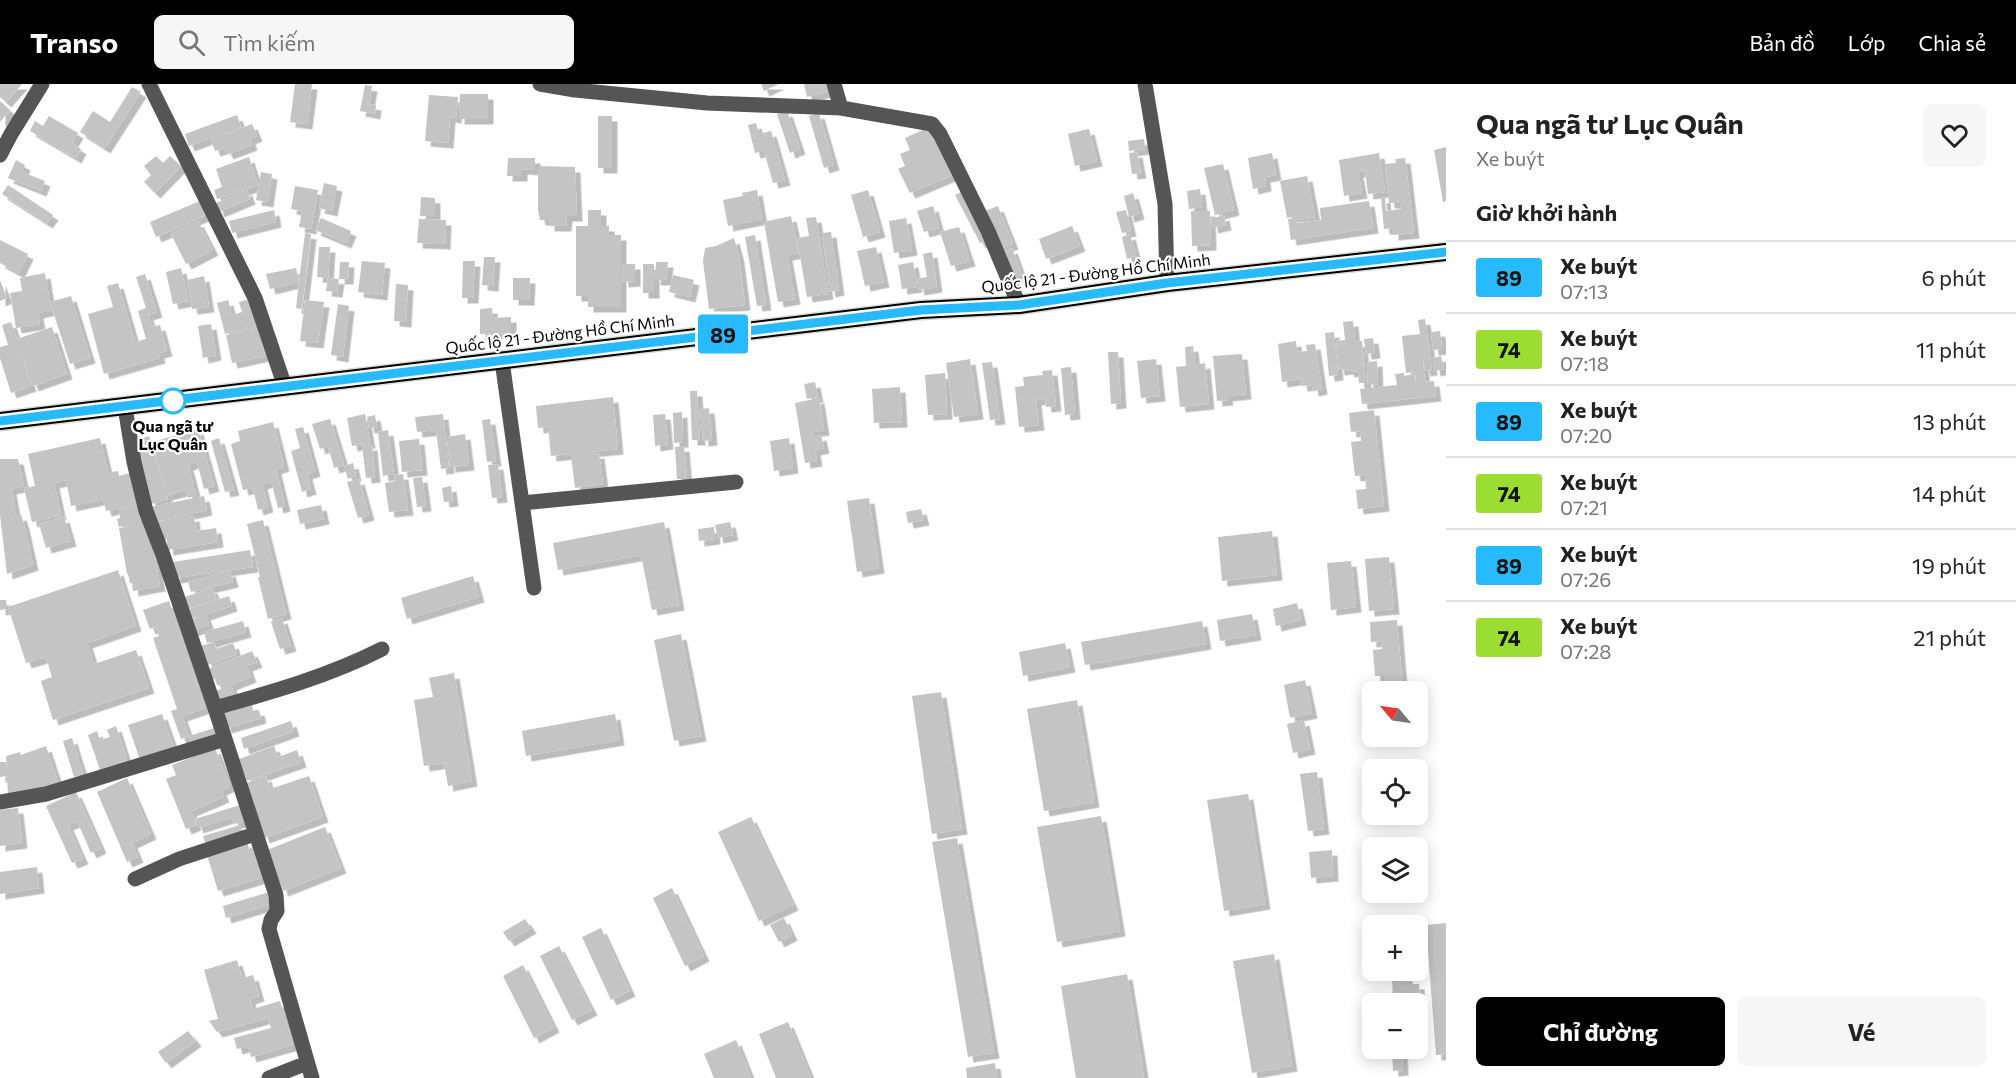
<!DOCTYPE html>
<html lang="vi">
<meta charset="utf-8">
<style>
body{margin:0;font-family:Commissioner,sans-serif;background:#f6f6f6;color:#222;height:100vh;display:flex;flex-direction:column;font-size:22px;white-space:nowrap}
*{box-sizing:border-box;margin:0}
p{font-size:20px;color:#767676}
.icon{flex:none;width:33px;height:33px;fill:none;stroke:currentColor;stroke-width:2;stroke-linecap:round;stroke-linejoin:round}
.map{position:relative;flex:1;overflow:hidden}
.sheet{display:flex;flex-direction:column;background:#fff;width:570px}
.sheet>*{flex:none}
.badge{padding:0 12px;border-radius:4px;font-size:21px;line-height:39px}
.needle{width:39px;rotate:299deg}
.buttons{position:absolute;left:1362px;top:597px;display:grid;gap:12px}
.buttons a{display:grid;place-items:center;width:66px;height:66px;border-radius:9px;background:#fff;box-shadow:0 3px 15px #0003;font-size:30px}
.map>.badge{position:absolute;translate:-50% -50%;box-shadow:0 0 0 3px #fff}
h2{padding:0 30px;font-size:22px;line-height:54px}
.round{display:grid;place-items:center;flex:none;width:63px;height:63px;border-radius:9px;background:#f6f6f6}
.overview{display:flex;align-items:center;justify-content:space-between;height:102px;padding:0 30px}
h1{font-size:28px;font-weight:700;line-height:45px}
.cta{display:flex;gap:12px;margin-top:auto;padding:12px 30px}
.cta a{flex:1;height:69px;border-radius:9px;background:#000;color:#fff;font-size:24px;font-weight:700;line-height:69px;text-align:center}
.cta a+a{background:#f6f6f6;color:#222}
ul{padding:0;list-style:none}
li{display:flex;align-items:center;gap:18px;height:72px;padding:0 30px;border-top:2px solid #e0e0e0}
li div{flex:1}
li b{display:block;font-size:22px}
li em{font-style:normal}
li .badge{min-width:66px;font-weight:700;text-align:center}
header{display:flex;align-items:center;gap:36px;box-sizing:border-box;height:84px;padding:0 30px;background:#000;color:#fff}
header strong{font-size:28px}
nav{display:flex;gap:33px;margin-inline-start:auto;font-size:21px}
.search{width:420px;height:54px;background:#f6f6f6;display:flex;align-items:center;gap:15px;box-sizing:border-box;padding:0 21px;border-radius:9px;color:#767676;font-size:22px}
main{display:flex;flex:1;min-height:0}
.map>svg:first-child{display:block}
.building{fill:#c4c4c4;filter:url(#shadow)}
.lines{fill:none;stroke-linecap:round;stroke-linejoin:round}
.highway-casing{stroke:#dbdbdb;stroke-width:21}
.minor{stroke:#555;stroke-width:15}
.highway{stroke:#000;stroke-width:18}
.line-casing{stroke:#fff;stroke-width:14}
.line{stroke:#27baff;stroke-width:9}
.stop-dot{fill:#fff;stroke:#27baff;stroke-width:3}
.labels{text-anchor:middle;stroke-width:4.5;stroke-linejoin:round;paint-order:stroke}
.street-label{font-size:16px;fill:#000;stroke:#fff}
.stop-label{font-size:16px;font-weight:bold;fill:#000;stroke:#fff}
</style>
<header>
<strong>Transo</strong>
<div class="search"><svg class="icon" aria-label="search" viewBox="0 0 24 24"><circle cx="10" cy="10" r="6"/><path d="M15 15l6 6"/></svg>Tìm kiếm</div>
<nav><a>Bản đồ</a><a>Lớp</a><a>Chia sẻ</a></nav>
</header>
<main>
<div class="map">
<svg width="1446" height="994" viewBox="0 0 1446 994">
<defs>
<filter id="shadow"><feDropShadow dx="5.5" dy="5.5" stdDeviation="0" flood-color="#0004"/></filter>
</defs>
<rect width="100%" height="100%" fill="#fff"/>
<!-- building -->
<path class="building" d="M0 0H22L6 18 0 13Z
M295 0H312L307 40 290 38Z
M761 0H779L764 7Z
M804 0H829L830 7 807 13Z
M365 1 372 2 369 20 376 21 375 30 360 27Z
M132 3 141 8 105 64 80 48 93 27 110 38Z
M460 10H488V35H459Z
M429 11 458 13 456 34 450 33 448 59 425 57Z
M0 17 10 26 0 38Z
M787 27 800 65 790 69 777 30Z
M819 29 834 81 824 84 809 32Z
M237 31 241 43 189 62 185 50Z
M49 32 78 49 72 59 81 65 76 74 30 47 35 37 43 42Z
M598 32H612V84H598Z
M756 39 759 50 771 47 785 96 773 99 764 67 755 69 748 41Z
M252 40 257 52 250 55 252 61 228 70 225 64 215 67 211 56Z
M927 44 933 56 941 53 955 90 910 109 898 85 905 82 900 70 910 66 905 54Z
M1089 45 1097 77 1075 82 1068 50Z
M1144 55 1145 65 1129 67 1128 57Z
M1446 63V117L1443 118 1434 66Z
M1137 68 1141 89 1132 90 1129 69Z
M1272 69 1276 91 1265 93 1266 102 1253 105 1248 74Z
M1379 69 1385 108 1368 110 1365 87 1358 88 1362 109 1344 112 1339 76Z
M156 72 163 79 170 72 181 82 155 109 144 98 151 91 144 82Z
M249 73 258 101 217 115 214 106 222 103 216 85Z
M508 74H535V86L522 85V92H507Z
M1405 74 1414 149 1393 151V144L1384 145 1381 114 1385 113 1386 127 1401 125 1400 119H1389L1385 80 1396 79 1395 75Z
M16 76 25 81 22 88 45 97 41 107 8 94Z
M1223 80 1234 126 1215 131 1204 84Z
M538 82 575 83 577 132H567L566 142H549V136H540L538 126Z
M261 88 272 90 268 118 256 116Z
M1307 92 1315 133 1299 136 1298 132 1287 134 1280 97Z
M324 99 337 102 332 127 319 124Z
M8 101 53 131 47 139 2 110Z
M295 102 318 106 311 145 299 143 302 127 291 125Z
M1200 105 1202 123 1189 125 1187 107Z
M247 106 250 115 219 128 216 119Z
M757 106 762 135 728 142 723 116 743 112 742 109Z
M868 106 880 148 863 153 851 111Z
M963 107 988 155 980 159 955 111Z
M1133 109 1139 130 1129 133 1124 112Z
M421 113 435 114V132H420Z
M200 117 206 131 156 153 150 138Z
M1369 117 1373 144 1291 156 1288 135 1296 134 1297 139 1321 136 1320 124Z
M933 122 939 144 924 148 917 127Z
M998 122 1013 160 1000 165 985 127Z
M274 126 276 138 232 149 229 137Z
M588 126H601V142H609V151H621V223H588V212H576V142H588Z
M1126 126 1131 147 1122 149 1116 128Z
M1191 127H1210L1211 161 1192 162Z
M1224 131 1226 141 1213 144 1211 135Z
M791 132 799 169 787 171 795 215 778 218 764 138Z
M816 133 828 210 807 213 797 154 809 152 806 134Z
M321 134 351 147 346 159 315 146Z
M906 134 912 166 894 169 889 137Z
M419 135 446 136 445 160 417 159Z
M198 137 213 166 186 180 171 150Z
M1072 142 1080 162 1046 175 1039 155Z
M959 143 970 177 951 182 940 148Z
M831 148 839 206 830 208 822 149Z
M305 149 311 150 302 225 296 224 299 198 270 205 266 190 296 184 299 198Z
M1130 150 1136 172 1127 175 1122 153Z
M755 151 766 221 757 222 745 153Z
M734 154 739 173 745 221 709 225 703 177 705 164 716 162Z
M0 156 28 170 19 189 0 179Z
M319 163H330L328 194 317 193Z
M876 163 884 198 865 202 857 167Z
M1012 164 1022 191 1011 195 1001 169Z
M932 168 937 203 919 206 917 195 927 193 923 170Z
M484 173H495L493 202 482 201Z
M362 177 385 179 382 211 358 208Z
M463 177H475L473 214H462Z
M340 178H349L348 195H339Z
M656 178H668L666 196H655Z
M913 178 917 203 902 205 898 181Z
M622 180H635V197L623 198Z
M643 180H654V209H643Z
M181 184 188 217 173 220 166 188Z
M45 189 51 226 38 229 40 240 16 244 10 209 22 207 20 194Z
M145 190 157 228 148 231 152 243 160 241 167 267 159 269 160 274 104 290 88 230 113 223 107 202 118 199 135 258 146 255 138 227 146 224 136 193Z
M673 191 694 196 690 213 669 208Z
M204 192 209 223 192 225 187 196Z
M328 194 339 195 337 208 326 207Z
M513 194H530L529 216H513Z
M0 196 7 214 0 217Z
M396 200 408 201 406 238 394 237Z
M71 212 90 274 70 280 50 218Z
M250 215 259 242 247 246 245 238 246 245 225 250 217 219 228 216 232 231 242 228 239 218Z
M305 216 324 218 318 259 300 257Z
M338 220 349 222 343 273 331 271Z
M492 224 493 234 511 233V249L480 250V225Z
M1425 235 1432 286 1425 287 1422 269 1425 298 1434 297 1436 312 1362 320 1360 305 1397 301 1395 290 1404 289V292L1414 290 1416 299 1415 288 1406 289 1402 252 1420 250 1418 236Z
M1353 237 1355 258 1362 257 1366 299H1359L1358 287 1349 288 1348 285 1339 286 1336 257 1345 256 1343 238Z
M11 238 17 255 52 243 67 290 33 302 19 264 31 302 11 309 0 274V263L8 261 2 241Z
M211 240 216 271 203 274 198 242Z
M259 244 265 272 232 279 226 251Z
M1440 247 1442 265 1433 266 1431 248Z
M1334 248 1338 291 1329 292 1325 249Z
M1373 254 1375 269 1366 270 1364 255Z
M1296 257 1297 268 1307 267 1306 261 1315 260 1322 305 1313 307 1312 301 1302 302 1301 295 1282 298 1278 260Z
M1193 262 1195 281 1205 279 1209 320 1180 323 1176 283 1186 282 1185 263Z
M1108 268H1118L1121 319 1111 320Z
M1242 270 1246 310 1227 312 1228 316 1217 317 1213 272Z
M1441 272 1444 285 1435 287 1433 274Z
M970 275 978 330 954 333 946 279Z
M1156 275 1160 312 1141 314 1137 277Z
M1377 277 1378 300 1368 301 1367 278Z
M992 278 1000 335 990 336 982 279Z
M1071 283 1075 330 1065 331 1061 284Z
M1052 286 1056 322 1046 323 1045 315 1036 316 1039 341 1019 343 1015 303 1024 302 1023 293 1043 291 1042 287Z
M945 289 947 330 928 331 925 291Z
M815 298 818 313 807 315 804 300Z
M900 303 902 338 874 339 872 305Z
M690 307H697L700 356H692Z
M613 313 618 365 551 372 548 343 538 344 536 322Z
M819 314 824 346 812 348 813 353 821 351 824 364 815 366 817 377 805 379 795 319Z
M709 324 712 356 703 357 700 325Z
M1374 326 1384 422 1358 425 1356 406 1366 405 1365 391 1355 392 1351 358 1361 357 1360 347 1351 348 1349 329Z
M682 328 683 358 674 359 673 329Z
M365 330 370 359 352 362 347 334Z
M443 330 449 384 441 385 436 346 417 348 415 333Z
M665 330 668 360 655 362 653 331Z
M375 331 377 343 369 344 367 333Z
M330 335 344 381 334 384 328 362 320 365 312 340Z
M490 335 496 377 487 378 482 336Z
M273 338 284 382 276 385 285 422 278 424 271 397 262 400 268 423 258 426 253 404 243 406 231 360 240 357 238 347Z
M303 343 315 387 307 390 311 405 302 408 291 367 300 364 295 345Z
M198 345 214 402 204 405 197 378 188 381 196 411 188 414 186 406 167 411 152 358Z
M388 346 394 390 383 392 378 348Z
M465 350 469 381 450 383 447 353Z
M149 352 168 415 151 420 132 357Z
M100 354 108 389 118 387 119 392 130 389 137 420 106 427 103 415 71 422 66 396 54 399 61 431 32 438 24 404 35 402 28 370Z
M219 354 234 406 225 408 211 357Z
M789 354 793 384 774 387 770 357Z
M419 355 422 386 402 388 399 357Z
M372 361 375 393 366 394 362 362Z
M684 362 687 395H677L675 363Z
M599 369 603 400 575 404 571 372Z
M0 375H18L24 402 11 405 16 432 21 431 24 440 33 481 7 490 0 431Z
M353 379 356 392 348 395 344 382Z
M498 380 502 413 492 414 488 381Z
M403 390 408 426 389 428 385 399 395 397 394 391Z
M422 393 426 422 417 423 413 394Z
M359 395 369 431 358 434 347 398Z
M451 402 453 417 444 418 442 404Z
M204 412 207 426 153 438 150 423Z
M869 414 879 484 857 488 847 417Z
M138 421 141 438 119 443 117 435 120 434 119 426Z
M321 421 324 435 300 440 297 426Z
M921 425 924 436 908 439 906 428Z
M194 432 196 447 216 444 218 458 168 466 166 449 157 451 155 438Z
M64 433 71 457 46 464 39 440Z
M263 436 286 530 268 535 258 493H260L247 440Z
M664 438 679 521 652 526 641 471 558 486 553 459Z
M730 438 733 451 718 454 715 441Z
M149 439 160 502 133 507 132 499H130L128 490H127L119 444Z
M714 443 715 455 699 457 698 445Z
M1272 447 1277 491 1222 497 1218 453Z
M250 466 253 483 175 494 173 478Z
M1389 473 1394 525 1369 527 1365 475Z
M1351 477 1356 523 1331 526 1327 479Z
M118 486 136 542 87 559 94 580 136 566 149 604 53 636 41 597 52 593 46 573 26 579 8 523Z
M230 487 233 498 191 508 188 498Z
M473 492 479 513 407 535 401 514Z
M212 504 216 515 186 525 182 514Z
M229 512 232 522 205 531 209 541 192 547 188 537 202 532 192 535 189 525Z
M0 516H6L7 525 0 526Z
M169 517 205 624 182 632 189 652 181 655 171 627 177 625 153 554 159 552 156 543 150 545 143 526Z
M1297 519 1301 536 1276 542 1273 525Z
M1252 530 1256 551 1220 557 1217 536Z
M282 534 291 562 280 565 271 538Z
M1397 536 1403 608H1376V601L1385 600 1384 592H1375L1373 566 1382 565 1381 557 1371 558 1370 538Z
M243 537 246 548 207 559 204 548Z
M1202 537 1206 560 1085 581 1081 558Z
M681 550 701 652 674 657 654 556Z
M214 558 216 565 233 559 237 570 208 581 201 562Z
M1065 559 1070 583 1023 592 1019 568Z
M252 567 257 578 247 582 251 593 231 601 235 613 221 619 216 607 221 605 217 594 212 596 208 585Z
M454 589 472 697 448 702 444 679 424 682 414 616 433 613 429 594Z
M1305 596 1312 629 1290 634 1284 601Z
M941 608 962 745 932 750 912 612Z
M1077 616 1094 718 1044 727 1027 625Z
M252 620 253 627 259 626 261 634 226 644 222 628Z
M162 630 174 664 140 676 128 641Z
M615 630 619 656 526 672 522 647Z
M1304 636 1310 665 1293 669 1287 640Z
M291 637 294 647 244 665 241 654Z
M116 642 127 676 100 686 88 651 97 647 100 656 110 653 107 646Z
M214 644 216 652 192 660 189 652Z
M72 654 83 690 74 693 63 657Z
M46 662 58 698 24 710 8 711 6 672 20 668 21 671Z
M274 662 278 673 297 666 301 678 247 697 239 675Z
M215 664 230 702 221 706 224 713 191 727 196 741 186 745 166 695 176 691 172 681Z
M0 678H6L7 692 0 693Z
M1317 688 1324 745 1308 747 1300 690Z
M266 692 270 705 309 692 323 733 264 754 246 699Z
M127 694 151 750 132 759 138 773 127 778 97 708Z
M76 708 101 764 91 769 77 737 68 741 83 775 72 779 46 722Z
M1248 710 1265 820 1224 827 1207 716Z
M240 721 245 737 234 740 232 733 198 744 195 735Z
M18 724 22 759 0 762V726Z
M1101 732 1120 847 1057 858 1037 743Z
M751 733 793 821 759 837 718 748Z
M240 741 243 750 206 761 203 752Z
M325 743 341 784 283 807 267 766Z
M957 754 994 969 968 973 932 758Z
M247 758 250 768 256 767 264 793 218 807 207 771Z
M1332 766 1333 792 1311 794 1309 768Z
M37 783 39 804 0 810V788Z
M672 804 704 872 685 882 653 814Z
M269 808 272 820 226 834 223 822Z
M784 834 792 851 779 858 770 841Z
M525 835 531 844 509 857 503 848Z
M1446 839V970L1436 971 1426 841Z
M601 844 630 907 611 916 582 853Z
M559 862 592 926 572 936 540 872Z
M1274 870 1292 982 1252 989 1233 877Z
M237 876 242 894 253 891 259 912 250 915 253 925 280 917 293 961 251 973 248 962 237 965 234 954 271 944 268 934 217 948 209 937 218 935 204 886Z
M523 881 554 943 534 954 503 892Z
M1391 886H1413V888L1391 891Z
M1127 890 1144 994H1076L1061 902Z
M1407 891 1408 900H1419L1420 923 1418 924V920H1393L1392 892Z
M788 938 811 994H776L759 950Z
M188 947 196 957 166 979 158 968Z
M736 956 751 994H714L704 970Z
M1392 964H1402L1403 986 1393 987Z
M995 979 997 994H967L966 984Z"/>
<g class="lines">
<!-- highway casing -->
<g class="highway-casing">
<path id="highway" d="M0 337 921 226 1019 221 1167 199 1446 168"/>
</g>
<!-- minor -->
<path class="minor" d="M149 0 255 214 285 303
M540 0 575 6 707 19 841 24 932 40 940 50 988 147 1019 221
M834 0 841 24
M1145 0 1165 120 1167 199
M0 71 11 50 42 0
M502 277 534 504
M125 323 134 378 146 427 163 471 215 624
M522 419 736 398
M225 655 276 811 277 827 271 836 269 845 312 994
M0 718 46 710 225 655 215 624C272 608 329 592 382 565
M135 795 179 775 255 750
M269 994 307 979"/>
<!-- highway -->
<use href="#highway" class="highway"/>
</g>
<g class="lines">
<!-- line casing -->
<g class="line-casing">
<path id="line" d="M0 337 921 226 1019 221 1167 199 1446 168"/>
</g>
<!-- line -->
<use href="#line" class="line"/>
</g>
<!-- markers -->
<circle class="stop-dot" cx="173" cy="317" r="12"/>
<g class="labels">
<!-- street labels -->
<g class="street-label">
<text transform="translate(1096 189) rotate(-7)" y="6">Quốc lộ 21 - Đường Hồ Chí Minh</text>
<text transform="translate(560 250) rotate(-7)" y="6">Quốc lộ 21 - Đường Hồ Chí Minh</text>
</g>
<!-- stop labels -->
<g class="stop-label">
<text x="173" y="348">Qua ngã tư<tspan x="173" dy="18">Lục Quân</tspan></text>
</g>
</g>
</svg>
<div class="buttons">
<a><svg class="needle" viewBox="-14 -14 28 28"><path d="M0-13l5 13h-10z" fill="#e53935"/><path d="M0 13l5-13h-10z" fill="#767676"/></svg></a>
<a><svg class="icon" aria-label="locate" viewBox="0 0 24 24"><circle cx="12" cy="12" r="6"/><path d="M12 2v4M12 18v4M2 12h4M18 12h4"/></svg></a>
<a><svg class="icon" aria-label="layers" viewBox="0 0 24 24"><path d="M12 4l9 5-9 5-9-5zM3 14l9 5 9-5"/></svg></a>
<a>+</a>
<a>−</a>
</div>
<b class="badge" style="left:723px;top:250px;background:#27baff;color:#111">89</b>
</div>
<section class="sheet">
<div class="overview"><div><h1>Qua ngã tư Lục Quân</h1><p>Xe buýt</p></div><a class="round"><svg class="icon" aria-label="heart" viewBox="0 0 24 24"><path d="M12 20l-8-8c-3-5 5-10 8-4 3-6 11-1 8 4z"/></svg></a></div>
<h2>Giờ khởi hành</h2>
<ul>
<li><span class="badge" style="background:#27baff;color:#111">89</span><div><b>Xe buýt</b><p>07:13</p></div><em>6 phút</em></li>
<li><span class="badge" style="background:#9cdd31;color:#111">74</span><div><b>Xe buýt</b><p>07:18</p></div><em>11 phút</em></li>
<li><span class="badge" style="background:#27baff;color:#111">89</span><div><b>Xe buýt</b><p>07:20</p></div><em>13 phút</em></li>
<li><span class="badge" style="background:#9cdd31;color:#111">74</span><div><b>Xe buýt</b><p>07:21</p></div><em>14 phút</em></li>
<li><span class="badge" style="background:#27baff;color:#111">89</span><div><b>Xe buýt</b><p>07:26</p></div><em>19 phút</em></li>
<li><span class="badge" style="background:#9cdd31;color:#111">74</span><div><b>Xe buýt</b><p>07:28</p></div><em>21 phút</em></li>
</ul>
<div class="cta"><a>Chỉ đường</a><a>Vé</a></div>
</section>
</main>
